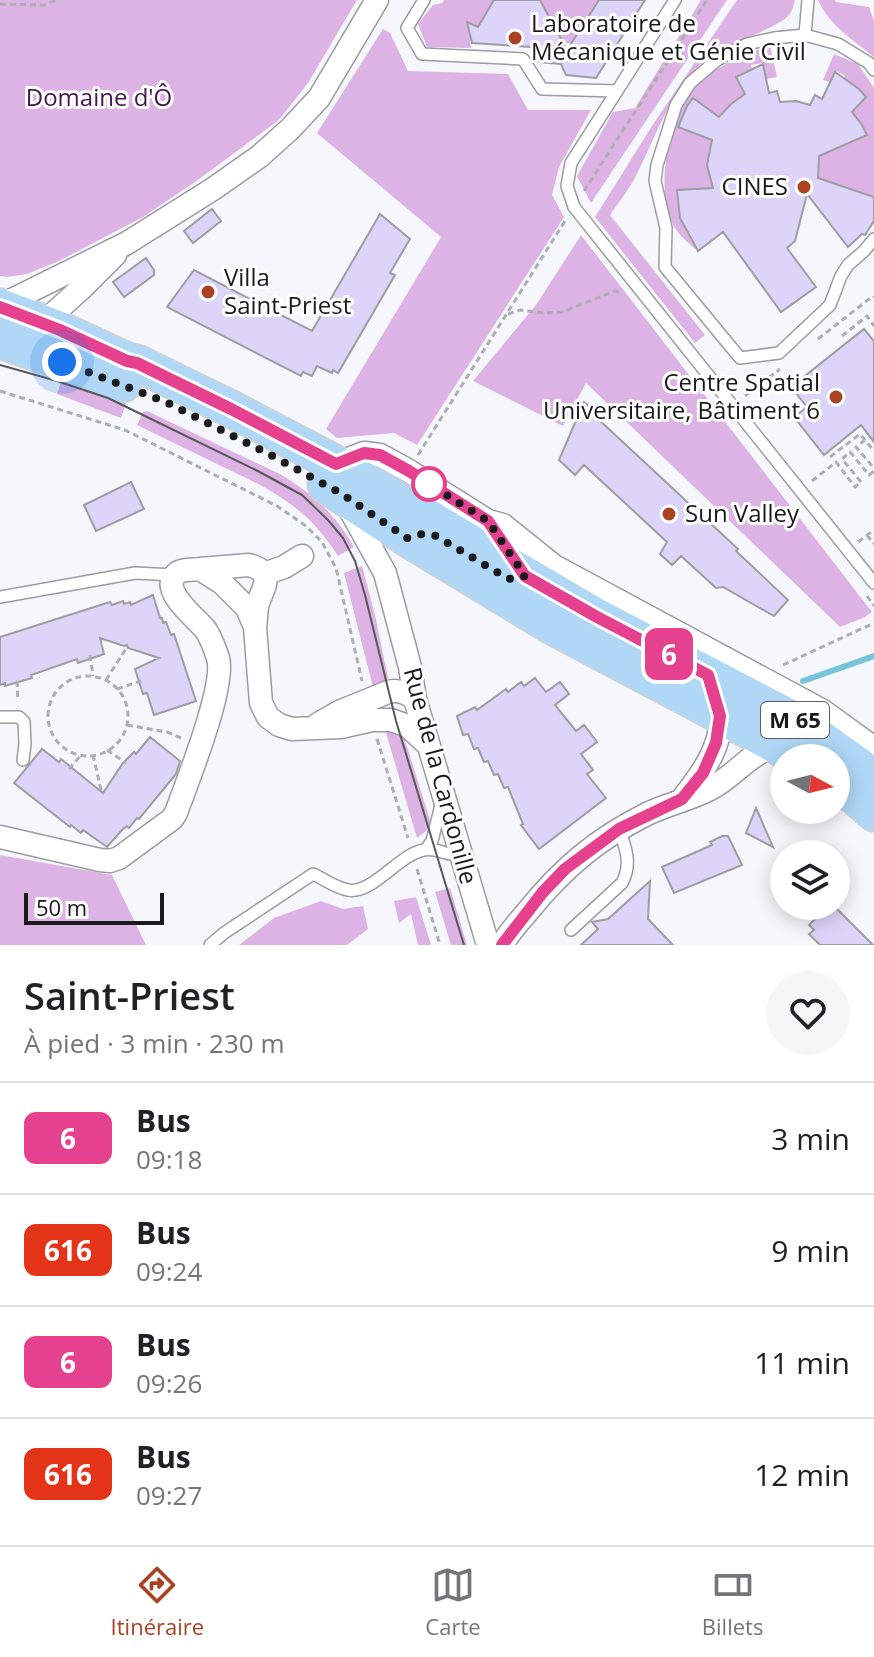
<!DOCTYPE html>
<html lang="fr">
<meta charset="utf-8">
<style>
body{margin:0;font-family:"Open Sans",sans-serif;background:#f6f6f6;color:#202124;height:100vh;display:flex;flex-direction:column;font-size:30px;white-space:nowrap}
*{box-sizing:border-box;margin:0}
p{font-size:26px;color:#757577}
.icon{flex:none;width:44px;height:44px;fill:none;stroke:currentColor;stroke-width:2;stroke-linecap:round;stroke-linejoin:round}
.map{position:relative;height:945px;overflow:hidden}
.drawer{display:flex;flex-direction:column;background:#fff;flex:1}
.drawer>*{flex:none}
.badge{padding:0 16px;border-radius:12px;font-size:28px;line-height:52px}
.needle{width:52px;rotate:97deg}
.tools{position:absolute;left:770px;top:744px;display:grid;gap:16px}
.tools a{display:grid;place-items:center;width:80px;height:80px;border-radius:50%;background:#fff;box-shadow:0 4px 20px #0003;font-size:40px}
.scale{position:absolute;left:24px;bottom:20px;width:140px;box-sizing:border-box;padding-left:8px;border:4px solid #1a1a1c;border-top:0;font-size:22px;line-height:28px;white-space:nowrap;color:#1a1a1c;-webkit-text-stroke:6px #fff;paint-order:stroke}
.you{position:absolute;width:40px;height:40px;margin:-20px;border:6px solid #fff;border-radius:50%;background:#1a73e8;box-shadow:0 0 0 12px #1a73e833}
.map>.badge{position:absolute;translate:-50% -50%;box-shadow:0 0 0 4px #fff}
.round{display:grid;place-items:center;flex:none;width:84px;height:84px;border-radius:42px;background:#f6f6f6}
.head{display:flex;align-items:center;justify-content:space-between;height:136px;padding:0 24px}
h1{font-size:38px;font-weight:600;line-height:60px}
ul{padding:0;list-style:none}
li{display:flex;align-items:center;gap:24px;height:112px;padding:0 24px;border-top:2px solid #e0e0e0}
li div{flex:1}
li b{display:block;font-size:30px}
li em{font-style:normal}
li .badge{min-width:88px;font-weight:700;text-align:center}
.menu{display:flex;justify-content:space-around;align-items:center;height:112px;border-top:2px solid #e0e0e0;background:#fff;font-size:22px;color:#757577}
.menu a{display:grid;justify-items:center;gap:4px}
.menu .on{color:#aa4222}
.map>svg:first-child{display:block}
.green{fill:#dcb3e4}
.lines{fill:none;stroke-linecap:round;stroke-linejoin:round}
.stream{stroke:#77c3d9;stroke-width:6}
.building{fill:#ddd5f9;stroke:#9e9da1;stroke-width:2}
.lane-casing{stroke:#9a9ca0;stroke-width:14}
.street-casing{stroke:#9a9ca0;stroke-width:25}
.primary-casing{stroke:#d1d1d2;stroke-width:39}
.path{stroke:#aeafb3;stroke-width:3;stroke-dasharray:6 4;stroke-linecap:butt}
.lane{stroke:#fff;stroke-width:11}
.street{stroke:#fff;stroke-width:22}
.primary{stroke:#b0d7f6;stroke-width:36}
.tram{stroke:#57585a;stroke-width:2}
.line-casing{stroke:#fff;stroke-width:18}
.line{stroke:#e6418e;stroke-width:12}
.walk{stroke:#1a1a1c;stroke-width:8;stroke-dasharray:0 14.4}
.poi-dot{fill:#aa4222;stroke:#fff;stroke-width:3}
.stop-dot{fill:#fff;stroke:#e6418e;stroke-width:4}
.labels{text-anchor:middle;stroke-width:6;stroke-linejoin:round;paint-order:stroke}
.shield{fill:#fff;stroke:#5f5f60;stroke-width:2}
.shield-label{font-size:22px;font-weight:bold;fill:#1a1a1c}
.poi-label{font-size:24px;fill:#1a1a1c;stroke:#fff;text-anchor:start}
.park-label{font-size:24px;fill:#481752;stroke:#fff}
.street-label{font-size:24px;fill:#1a1a1c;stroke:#fff}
</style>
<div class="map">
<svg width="874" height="945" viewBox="0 0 874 945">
<rect width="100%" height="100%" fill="#f5f7fc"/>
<!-- green -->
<path class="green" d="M0 0H357L308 83 279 120 195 182 143 217 59 261 27 274 7 277 0 276Z
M444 0H494L478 27 474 25 469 32 471 48 427 47 418 24 433 5 442 3Z
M540 0H599L571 43H563Z
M701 0H727L591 203 577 176 613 112 635 108Z
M737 0H795C794 4 793 8 791 12 782 29 721 44 702 63 670 92 656 136 637 174 630 188 619 202 610 215L705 335 695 343 595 217 652 126Z
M818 0H835L836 2 869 7 874 21V57C852 39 830 26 818 0Z
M383 29 390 33 408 71 508 74 528 110H591L559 167 552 195 564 217 417 445 394 433 337 438 326 429 441 237 317 133Z
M770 45 777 77 766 79 762 63 751 65 752 69 736 77 745 94 719 117 693 99 687 106 677 127 712 140 708 166 748 185 678 190 698 251C685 241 672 229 668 212 658 178 670 114 695 88 714 66 744 55 770 45Z
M834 54 858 64 874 88V197L817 179 819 165 816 137 830 151 867 135 862 125 852 112 866 97 859 89 844 79 845 76 837 71 830 82 823 80Z
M581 235 872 612 865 617 840 627 586 383 563 426 473 381 536 305Z
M62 378 127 401 121 418 57 394Z
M147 411 280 474C312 493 336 515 354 547L338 556C316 522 297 506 262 486L137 425 143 412Z
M362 566 375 615 388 678 385 682 374 691 344 573Z
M384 726 402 731 431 823 426 831 417 838Z
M0 855 112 875 146 945H0Z
M450 888 467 945H451L435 892Z
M416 897 431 945H418L411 914 399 923 394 901Z
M321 901 343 909 363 906 368 929 347 945H239L274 918Z"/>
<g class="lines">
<!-- stream -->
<path class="stream" d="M803 681 874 656"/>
</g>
<!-- building -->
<path class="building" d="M494 0H540L567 50 599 0H645L596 78 566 75 561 64 539 62 531 47 472 43 467 22 478 27Z
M763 64 769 93 777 91 780 102 796 101 810 105 815 95 822 99 835 72 859 89 866 97 852 112 862 125 867 135 819 156 818 178 874 197V221L865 235 862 234 848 247 807 194 795 241 787 248 816 287 781 312 723 232 698 251 680 218 677 190 713 188 707 165 712 140 678 127 687 106 693 98 719 117 731 104 745 94 736 77Z
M212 209 221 221 193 243 184 231Z
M380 214 410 239 390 273 395 275 338 373 333 370 332 373 317 366 312 376 303 372 301 376 167 307 194 270 312 331Z
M146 258 154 270V275L124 297 113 282Z
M864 329 874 341V442L861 425 824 455 794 417 807 407 791 387Z
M584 402 600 417 598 419 738 549 736 551 788 600 774 616 723 587 716 588 681 556 672 565 660 554 667 542 584 465 575 475 559 460Z
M131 482 144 509 96 531 84 505Z
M153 595 160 618H162L163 623 166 622 171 635 174 634 196 701 154 715 147 693 143 694 135 669 159 658 128 648 127 645 124 646 100 638 104 654 78 663 77 659 31 675 32 678 5 686V683L0 685V637L110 602 112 605 123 601 124 604 130 602 131 605Z
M535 678 546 692 560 682 569 694 555 705 576 731 584 725 597 742 581 754 593 770 587 774 606 798 539 849 521 825 523 824 508 787 504 788 498 774 494 775 488 761 484 762 478 748 474 749 468 734 463 735 457 716 475 707 477 710 506 689 508 692 521 682 524 686Z
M150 737 180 761 176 774 139 819 137 818 129 828 127 826 122 830 107 847 83 830 81 833 71 825 70 827 14 783 42 749 59 762 61 759 103 793 123 763 134 752 136 754Z
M756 808 773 847 746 833Z
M722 836H728L742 865 674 893 662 867 712 845 710 842Z
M650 881 648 919 673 945H581L598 929 592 922 608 919Z
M802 906H834L873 945H820L809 934 814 930 809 925 815 919Z"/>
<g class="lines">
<!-- lane casing -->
<g class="lane-casing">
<path id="lane" d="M424 0 407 28 422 54 523 59 542 89 617 91 675 0
M805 35 808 0
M874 70 869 63 838 44 805 35 774 38 747 44 717 60 690 83 676 105 657 165 655 181 666 228 665 267 740 358 779 353 830 305 841 276 848 265 864 251 874 239
M617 91 571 163 567 186 574 207 874 583
M0 597 135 573 175 575
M0 717H19L24 722 25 744 23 760
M426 849 432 841 441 805
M571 930 622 883C632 865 626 848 619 829
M210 945 224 933 313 874C324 879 336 888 348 890 372 895 399 854 424 850 435 847 448 856 460 855"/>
</g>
<!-- street casing -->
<g class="street-casing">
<path id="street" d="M0 306 127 243 213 189 260 156 290 129 319 98 377 0
M43 323 84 286 115 255
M336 464 364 453 380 455 409 471 488 521 503 525 554 566 823 711 874 748
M348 506 385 573 410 667 415 699 488 945
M249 565C278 573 261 589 257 607 256 614 256 621 255 627L247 608 222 583 200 569Z
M264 574 284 567 302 556
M255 627 261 703 268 717 279 725 292 729 341 727 372 720H391L408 726 428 745
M318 724 339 712 388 692C398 689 407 693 415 699
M683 798C702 774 728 739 718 707
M0 837 100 860 110 861 119 858 172 819 176 813C187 782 226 686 218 658 215 649 211 637 205 629 196 618 159 590 176 574 181 569 193 570 200 569
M502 945C509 932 519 922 528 911 563 868 597 839 647 814 667 804 692 799 710 789 736 776 752 748 783 745"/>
</g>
<!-- primary casing -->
<g class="primary-casing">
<path id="primary" d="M0 307 60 330 127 361 137 363 231 409 336 464 597 617 796 721 874 777
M0 340 81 368 123 384
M326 485 407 538 552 626 694 701 776 745 796 758
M836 784 856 797 874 813"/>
</g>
<!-- path -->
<path class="path" d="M0 4 44 5 57 0
M584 191 707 0
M508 314 520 310 544 313 562 312 615 291 623 293
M842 336 867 316 874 326
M818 339 873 296 874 297
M0 391 125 430 277 506 306 526 322 542 336 568 362 681
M745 396 780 369
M865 440 856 447 874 468
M418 455 565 221
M830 457 860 434 874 451
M812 481 836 462 855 487 861 482 842 459 850 452 869 475 874 471
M867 535 874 544
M858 542 874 530
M867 596 874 606
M90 655 93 676
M783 665 874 623
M48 716a40 40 0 1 1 80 0a40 40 0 1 1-80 0Z
M106 680 127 647
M17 681 18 701
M117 689 141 681
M127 725 167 732 181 738
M377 739 408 838
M107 750 126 763
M93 755 101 790
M69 769 81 755
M776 779 784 788
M417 869 440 945"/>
<!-- lane -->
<use href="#lane" class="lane"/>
<!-- street -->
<use href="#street" class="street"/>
<!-- primary -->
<use href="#primary" class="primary"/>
<!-- tram -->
<path class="tram" d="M0 365 57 381 108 398 256 470 302 495 328 520 343 538 355 561 365 595 396 721 464 945"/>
</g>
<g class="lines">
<!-- line casing -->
<g class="line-casing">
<path id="line" d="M0 307 60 330 127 361 137 363 231 409 336 464 364 453 380 455 409 471 488 521 525 576 597 617 708 675 720 716 716 743 703 773 682 799 619 829 565 869 543 892 502 945"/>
</g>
<!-- line -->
<use href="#line" class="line"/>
<!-- walk -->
<path class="walk" d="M62 362 166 402 267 453 342 494 407 538 422 534 434 535 509 579 525 576 488 521 429 484"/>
</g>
<!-- markers -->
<g class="poi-dot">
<circle cx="515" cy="38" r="8"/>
<circle cx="804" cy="187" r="8"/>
<circle cx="208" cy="292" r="8"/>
<circle cx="836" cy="397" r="8"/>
<circle cx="669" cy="514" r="8"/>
</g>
<circle class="stop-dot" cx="429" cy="484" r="16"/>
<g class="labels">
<!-- shield labels -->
<rect class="shield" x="761" y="702" width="68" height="36" rx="6"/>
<g class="shield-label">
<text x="795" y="728">M 65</text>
</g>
<!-- poi labels -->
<g class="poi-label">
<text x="531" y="32">Laboratoire de<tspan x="531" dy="28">Mécanique et Génie Civil</tspan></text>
<text x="788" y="195" text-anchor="end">CINES</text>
<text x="224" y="286">Villa<tspan x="224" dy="28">Saint-Priest</tspan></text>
<text x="820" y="391" text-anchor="end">Centre Spatial<tspan x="820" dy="28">Universitaire, Bâtiment 6</tspan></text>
<text x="685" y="522">Sun Valley</text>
</g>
<!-- park labels -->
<g class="park-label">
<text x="99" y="106">Domaine d'Ô</text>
</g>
<!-- street labels -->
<g class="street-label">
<text transform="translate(440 776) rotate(75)" y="8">Rue de la Cardonille</text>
</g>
</g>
</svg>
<div class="tools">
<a><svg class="needle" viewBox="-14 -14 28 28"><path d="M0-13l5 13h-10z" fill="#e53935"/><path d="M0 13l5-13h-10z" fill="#757577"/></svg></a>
<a><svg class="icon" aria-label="layers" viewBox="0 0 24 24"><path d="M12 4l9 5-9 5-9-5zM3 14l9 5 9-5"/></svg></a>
</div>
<div class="scale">50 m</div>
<div class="you" style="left:62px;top:362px"></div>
<b class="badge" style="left:669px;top:654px;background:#e6418e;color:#fff">6</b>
</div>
<section class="drawer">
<div class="head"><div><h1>Saint-Priest</h1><p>À pied · 3 min · 230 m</p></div><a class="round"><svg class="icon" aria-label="heart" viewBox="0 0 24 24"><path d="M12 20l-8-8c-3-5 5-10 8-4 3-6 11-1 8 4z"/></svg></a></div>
<ul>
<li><span class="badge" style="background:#e6418e;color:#fff">6</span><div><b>Bus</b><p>09:18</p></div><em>3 min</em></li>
<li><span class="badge" style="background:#e43417;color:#fff">616</span><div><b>Bus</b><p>09:24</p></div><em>9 min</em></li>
<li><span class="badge" style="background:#e6418e;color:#fff">6</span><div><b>Bus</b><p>09:26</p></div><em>11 min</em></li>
<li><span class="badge" style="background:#e43417;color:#fff">616</span><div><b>Bus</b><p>09:27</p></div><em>12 min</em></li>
</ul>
</section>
<nav class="menu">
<a class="on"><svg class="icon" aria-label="directions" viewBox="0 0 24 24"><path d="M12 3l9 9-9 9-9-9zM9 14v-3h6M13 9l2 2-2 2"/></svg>Itinéraire</a>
<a><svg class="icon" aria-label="map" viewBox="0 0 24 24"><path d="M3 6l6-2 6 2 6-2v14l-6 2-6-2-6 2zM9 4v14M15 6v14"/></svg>Carte</a>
<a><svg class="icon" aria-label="tickets" viewBox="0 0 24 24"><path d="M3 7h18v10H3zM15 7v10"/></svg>Billets</a>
</nav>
